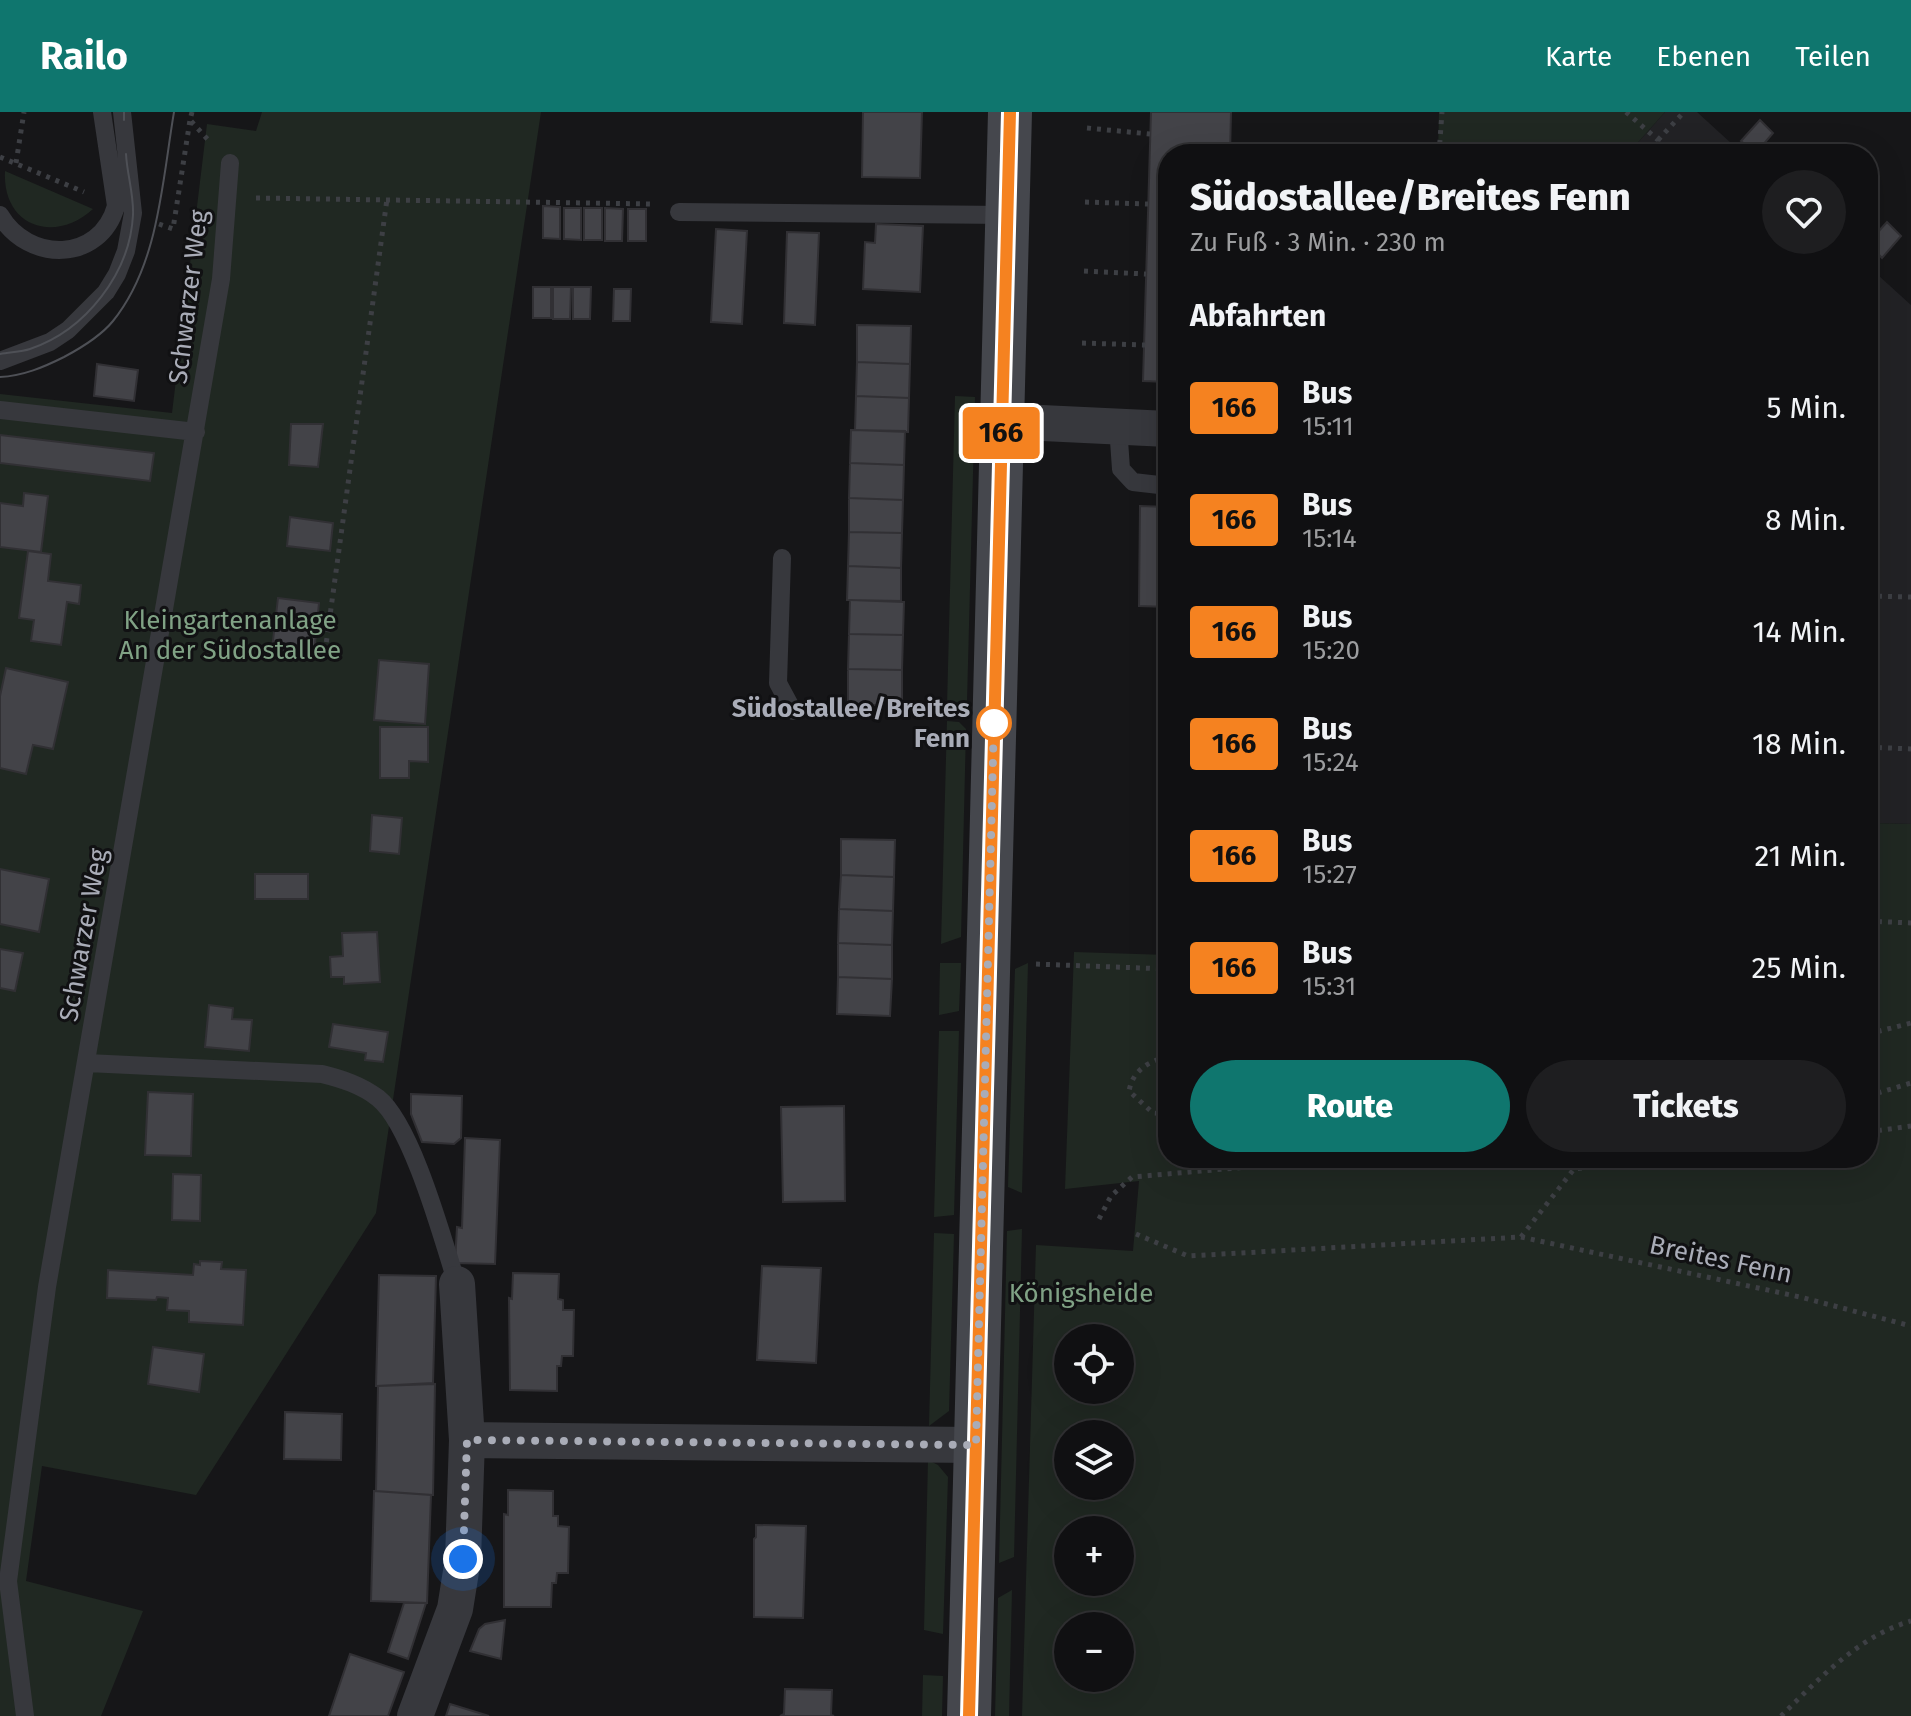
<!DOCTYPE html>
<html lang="de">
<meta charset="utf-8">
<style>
body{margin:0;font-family:"Fira Sans",sans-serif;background:#1e1e20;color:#f1f3f6;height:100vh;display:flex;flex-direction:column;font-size:30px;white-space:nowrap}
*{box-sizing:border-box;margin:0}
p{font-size:26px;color:#9c9d9f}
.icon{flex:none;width:44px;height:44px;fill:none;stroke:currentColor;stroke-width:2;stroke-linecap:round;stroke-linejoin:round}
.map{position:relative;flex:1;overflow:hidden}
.side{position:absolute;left:1158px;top:32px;width:720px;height:1024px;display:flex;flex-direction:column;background:#101012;border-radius:32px;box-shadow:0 8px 32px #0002,0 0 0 2px #303032}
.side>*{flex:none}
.badge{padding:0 16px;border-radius:6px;font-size:28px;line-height:52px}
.fabs{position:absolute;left:1054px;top:1212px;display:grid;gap:16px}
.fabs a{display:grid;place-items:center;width:80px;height:80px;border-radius:50%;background:#101012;box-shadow:0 8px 32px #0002,0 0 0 2px #303032;font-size:40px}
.you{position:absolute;width:40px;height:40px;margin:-20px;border:6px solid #fff;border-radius:50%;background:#1a73e8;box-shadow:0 0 0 12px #1a73e833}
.map>.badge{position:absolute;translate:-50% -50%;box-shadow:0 0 0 4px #fff}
h2{padding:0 32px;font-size:30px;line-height:72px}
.round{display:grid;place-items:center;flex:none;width:84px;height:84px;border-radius:42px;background:#1e1e20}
.overview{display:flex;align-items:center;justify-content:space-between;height:136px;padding:0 32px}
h1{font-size:38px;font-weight:800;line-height:60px}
.cta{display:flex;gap:16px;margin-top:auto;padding:16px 32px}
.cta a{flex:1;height:92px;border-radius:48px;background:#0f766e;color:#fff;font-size:32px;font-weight:800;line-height:92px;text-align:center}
.cta a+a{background:#1e1e20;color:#f1f3f6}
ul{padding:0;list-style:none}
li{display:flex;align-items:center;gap:24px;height:112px;padding:0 32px}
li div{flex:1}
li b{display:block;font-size:30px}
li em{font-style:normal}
li .badge{min-width:88px;font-weight:700;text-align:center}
header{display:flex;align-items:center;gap:48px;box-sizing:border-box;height:112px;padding:0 40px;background:#0f766e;color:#fff}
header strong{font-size:38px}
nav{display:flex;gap:44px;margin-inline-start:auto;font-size:28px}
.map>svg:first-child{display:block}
.built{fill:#222225}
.green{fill:#202822;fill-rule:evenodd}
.building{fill:#434348;stroke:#313034;stroke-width:2}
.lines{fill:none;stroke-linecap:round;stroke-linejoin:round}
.path{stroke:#3d3f44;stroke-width:5;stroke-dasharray:4 6;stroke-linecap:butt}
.lane{stroke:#37383d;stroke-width:18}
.street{stroke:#37383d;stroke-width:36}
.secondary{stroke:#45474d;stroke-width:44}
.tram{stroke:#4e5056;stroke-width:2}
.line-casing{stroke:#fff;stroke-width:18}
.line{stroke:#f58220;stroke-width:12}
.walk{stroke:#a9acb7;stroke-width:8;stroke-dasharray:0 14.4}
.stop-dot{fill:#fff;stroke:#f58220;stroke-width:4}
.labels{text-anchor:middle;stroke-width:6;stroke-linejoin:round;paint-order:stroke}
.street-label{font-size:26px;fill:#a9acb7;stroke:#111113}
.park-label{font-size:26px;fill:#80a285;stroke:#111113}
.stop-label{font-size:26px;font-weight:bold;fill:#a9acb7;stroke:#111113;text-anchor:end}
</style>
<header>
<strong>Railo</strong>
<nav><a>Karte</a><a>Ebenen</a><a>Teilen</a></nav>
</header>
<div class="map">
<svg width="1911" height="1604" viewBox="0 0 1911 1604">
<rect width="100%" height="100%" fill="#161618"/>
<!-- built -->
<path class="built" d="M1665 0H1697L1743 42H1632L1633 36Z
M1868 154 1911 193V712L1868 711Z"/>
<!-- green -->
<path class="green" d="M262 0H541L376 1101 196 1383 42 1354 26 1469 143 1499 101 1604H0V282L172 301 207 12 256 19Z
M1439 0H1665L1633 36 1632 42H1438Z
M5 59 93 97C55 132 2 115 5 59Z
M955 284 975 285 967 590 958 594H947Z
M947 609 959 610 966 617 961 825 941 832Z
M1868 711 1911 712V1604H1022L1036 1133 1133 1139 1139 1069 1065 1077 1074 840 1168 843V1046H1868ZM1068 1226H1120V1278H1068ZM1068 1322H1120V1374H1068ZM1068 1418H1120V1470H1068ZM1068 1514H1120V1566H1068Z
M940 851H961L959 899 939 903Z
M1028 851 1022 1081 1008 1075 1015 857Z
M939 919H959L954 1103 934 1105Z
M1022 1117 1014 1445 999 1451 1007 1119Z
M934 1121 954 1122 949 1299 929 1314Z
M928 1348 938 1353 948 1365 943 1522 924 1518Z
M1012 1478 1009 1604H995L998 1486Z
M923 1563 943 1564 942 1604H922Z"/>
<!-- building -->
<path class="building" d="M863 0H922L920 66 862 65Z
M1151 0H1231L1230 42H1168V270L1143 269Z
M1760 8 1773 21 1756 41 1741 29Z
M543 94 560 95V127L543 126Z
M564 96H581V128L564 127Z
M584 96H602V128H584Z
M605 96 623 97 622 129H605Z
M628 97H646V129H628Z
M1887 110 1901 124 1882 146 1868 131Z
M876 112 923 114 920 180 863 177 865 130 875 131Z
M716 117 747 119 742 212 711 210Z
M787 120 819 121 815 213 784 211Z
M533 175H551V206H533Z
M553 175H571L570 207H553Z
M573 175H591L590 207H573Z
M614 177H631L630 209H613Z
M857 213 911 214 910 252 857 250Z
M857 250 910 252 909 286 856 284Z
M97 252 138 258 134 289 94 284Z
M856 284 909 286 908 320 855 318Z
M291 312H323L318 355 289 353Z
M851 318 905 319 904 353 850 351Z
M0 323 154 341 150 369 0 351Z
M850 351 904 353 903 388 849 386Z
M24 381 48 384 41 440 0 435V391L23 394Z
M849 386 903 388 902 421 849 420Z
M1140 394 1168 395V495L1139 494Z
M290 405 333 411 330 439 287 434Z
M849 420 902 421 901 456 848 454Z
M28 439 51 442 48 469 81 473 79 492 67 490 61 533 31 529 34 508 19 506Z
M848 454 901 456V489L847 488Z
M278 486 319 491 314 542 272 537Z
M850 488 904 490 903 523 849 522Z
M849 522 903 523 902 558 848 557Z
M379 548 429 552 425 612 374 608Z
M6 556 68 570 53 637 33 633 26 662 0 656V584Z
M848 557 902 558V594L848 592Z
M380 615H428V650L409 649V666H380Z
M372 703 402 706 399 742 370 739Z
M841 727 895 728 894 765 841 763Z
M0 757 49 767 39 820 0 812Z
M255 762H308V787H255Z
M841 763 894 765 893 799 839 797Z
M839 797 893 799 892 833 838 831Z
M377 820 380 870 344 872V865H331L330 845 343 844 342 821Z
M838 831 892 833V867L838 865Z
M0 837 23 841 15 879 0 876Z
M838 865 892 867 890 904 837 902Z
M209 893 233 896 232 907 252 908 249 939 205 935Z
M333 912 388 920 383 950 365 948 366 941 329 935Z
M148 980 193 982 191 1044 145 1043Z
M411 982 462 984 461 1026 454 1032 422 1030 411 1002Z
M844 994 845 1089 783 1090 781 995Z
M465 1026 500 1028 495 1152 455 1151 457 1115 462 1116Z
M173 1062 201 1063 200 1109 172 1108Z
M200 1149 222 1150 221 1157 246 1158 243 1213 189 1210V1199L167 1198 168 1186 157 1185 156 1188 107 1186 108 1158 193 1163 194 1152 200 1153Z
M762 1154 821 1156 816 1251 757 1248Z
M513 1161 559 1162 558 1187 563 1188V1198H574L573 1244H562L561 1254H557V1279L510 1278 509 1186 512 1187Z
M379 1163 436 1164 433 1271 376 1274Z
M153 1235 204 1242 199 1280 148 1272Z
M435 1272 433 1383 376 1379 378 1274Z
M285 1300 342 1302 341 1348 284 1347Z
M508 1378 553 1379V1404H558V1414L569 1415 568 1461H557L556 1471H552L551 1495H504V1402L508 1403Z
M374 1379 431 1383 427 1491 371 1489Z
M756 1413 806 1414 803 1506 754 1505V1427L756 1425Z
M404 1491H426L408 1547 388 1540Z
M505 1508 501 1547 470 1539 479 1517 485 1512Z
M350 1542 404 1560 388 1604H329Z
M785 1577 832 1578 831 1603 834 1604H780L784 1602Z
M450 1592 489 1604H446Z"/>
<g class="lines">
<!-- path -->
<path class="path" d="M192 0 190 8 210 30
M1626 0 1658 28 1657 42
M1087 16 1150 22
M1658 28 1684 0
M1439 42 1442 0
M0 45 84 80
M16 51 24 0
M256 86 654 92
M1085 90 1148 92
M159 112 173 117 190 8
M1084 159 1146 162
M1082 231 1145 233
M1868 484 1911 485
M325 540 387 87
M1868 635 1911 637
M1868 809 1911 811
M1036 852 1168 857
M1868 922 1911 911
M1168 944C1148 950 1133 958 1129 979L1153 1001 1168 1002
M1168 945V915
M1868 984 1911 971
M1868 1020 1911 1014
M1099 1107 1111 1084 1132 1065 1352 1046
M1136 1122 1188 1144 1521 1125 1574 1057 1658 1046
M1521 1125 1800 1185 1911 1214
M1781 1604C1819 1567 1859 1524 1911 1509"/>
<!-- lane -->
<path class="lane" d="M679 100 1007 103
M0 103C28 151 100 151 116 94L102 0
M0 249 50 230 68 218 106 180 117 162 126 139 133 101 122 0
M0 298 196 320
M1118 314 1121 357 1133 370 1168 374
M782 446 778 571 793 599
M87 951 322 962C342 967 361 973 378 986 412 1013 443 1128 457 1172
M25 1604 8 1469 47 1175 221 167 230 51"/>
<!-- street -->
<path class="street" d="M1002 309 1168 317
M457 1172 467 1328
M415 1604 455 1497 463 1447 467 1328 976 1333"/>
<!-- secondary -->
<path class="secondary" d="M969 1604 1010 0"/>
<!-- tram -->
<path class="tram" d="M124 0V8
M0 242C10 240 21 240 30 237 86 218 130 161 133 103 134 83 127 62 126 42
M0 265C23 264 44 255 64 245 81 236 100 225 113 209 159 152 162 70 174 0"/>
</g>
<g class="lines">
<!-- line casing -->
<g class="line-casing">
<path id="line" d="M969 1604 1010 0"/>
</g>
<!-- line -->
<use href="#line" class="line"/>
<!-- walk -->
<path class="walk" d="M463 1447 467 1328 976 1333 994 605V611"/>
</g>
<!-- markers -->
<circle class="stop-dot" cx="994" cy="611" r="16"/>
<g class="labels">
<!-- street labels -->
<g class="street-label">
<text transform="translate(188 185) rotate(-83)" y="9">Schwarzer Weg</text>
<text transform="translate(83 823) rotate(-80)" y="9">Schwarzer Weg</text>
<text transform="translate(1721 1147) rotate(12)" y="9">Breites Fenn</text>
</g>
<!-- park labels -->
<g class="park-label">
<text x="230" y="517">Kleingartenanlage<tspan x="230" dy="30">An der Südostallee</tspan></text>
<text x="1081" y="1190">Königsheide</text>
</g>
<!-- stop labels -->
<g class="stop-label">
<text x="970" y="605">Südostallee/Breites<tspan x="970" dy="30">Fenn</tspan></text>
</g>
</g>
</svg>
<div class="fabs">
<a><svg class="icon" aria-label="locate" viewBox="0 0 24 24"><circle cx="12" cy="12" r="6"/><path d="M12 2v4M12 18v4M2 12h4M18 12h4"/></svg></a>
<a><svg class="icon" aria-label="layers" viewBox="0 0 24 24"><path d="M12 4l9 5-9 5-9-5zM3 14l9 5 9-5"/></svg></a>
<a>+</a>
<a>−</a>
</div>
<div class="you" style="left:463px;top:1447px"></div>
<b class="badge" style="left:1001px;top:321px;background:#f58220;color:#111">166</b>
<section class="side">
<div class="overview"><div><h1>Südostallee/Breites Fenn</h1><p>Zu Fuß · 3 Min. · 230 m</p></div><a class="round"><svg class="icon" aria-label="heart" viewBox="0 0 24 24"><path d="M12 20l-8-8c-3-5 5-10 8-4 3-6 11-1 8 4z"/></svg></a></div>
<h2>Abfahrten</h2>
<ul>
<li><span class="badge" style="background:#f58220;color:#111">166</span><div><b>Bus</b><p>15:11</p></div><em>5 Min.</em></li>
<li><span class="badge" style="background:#f58220;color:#111">166</span><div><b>Bus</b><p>15:14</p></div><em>8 Min.</em></li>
<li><span class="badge" style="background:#f58220;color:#111">166</span><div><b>Bus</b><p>15:20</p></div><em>14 Min.</em></li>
<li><span class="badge" style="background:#f58220;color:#111">166</span><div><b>Bus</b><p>15:24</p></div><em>18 Min.</em></li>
<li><span class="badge" style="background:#f58220;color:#111">166</span><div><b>Bus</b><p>15:27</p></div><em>21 Min.</em></li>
<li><span class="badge" style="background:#f58220;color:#111">166</span><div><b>Bus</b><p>15:31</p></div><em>25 Min.</em></li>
</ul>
<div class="cta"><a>Route</a><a>Tickets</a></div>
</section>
</div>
